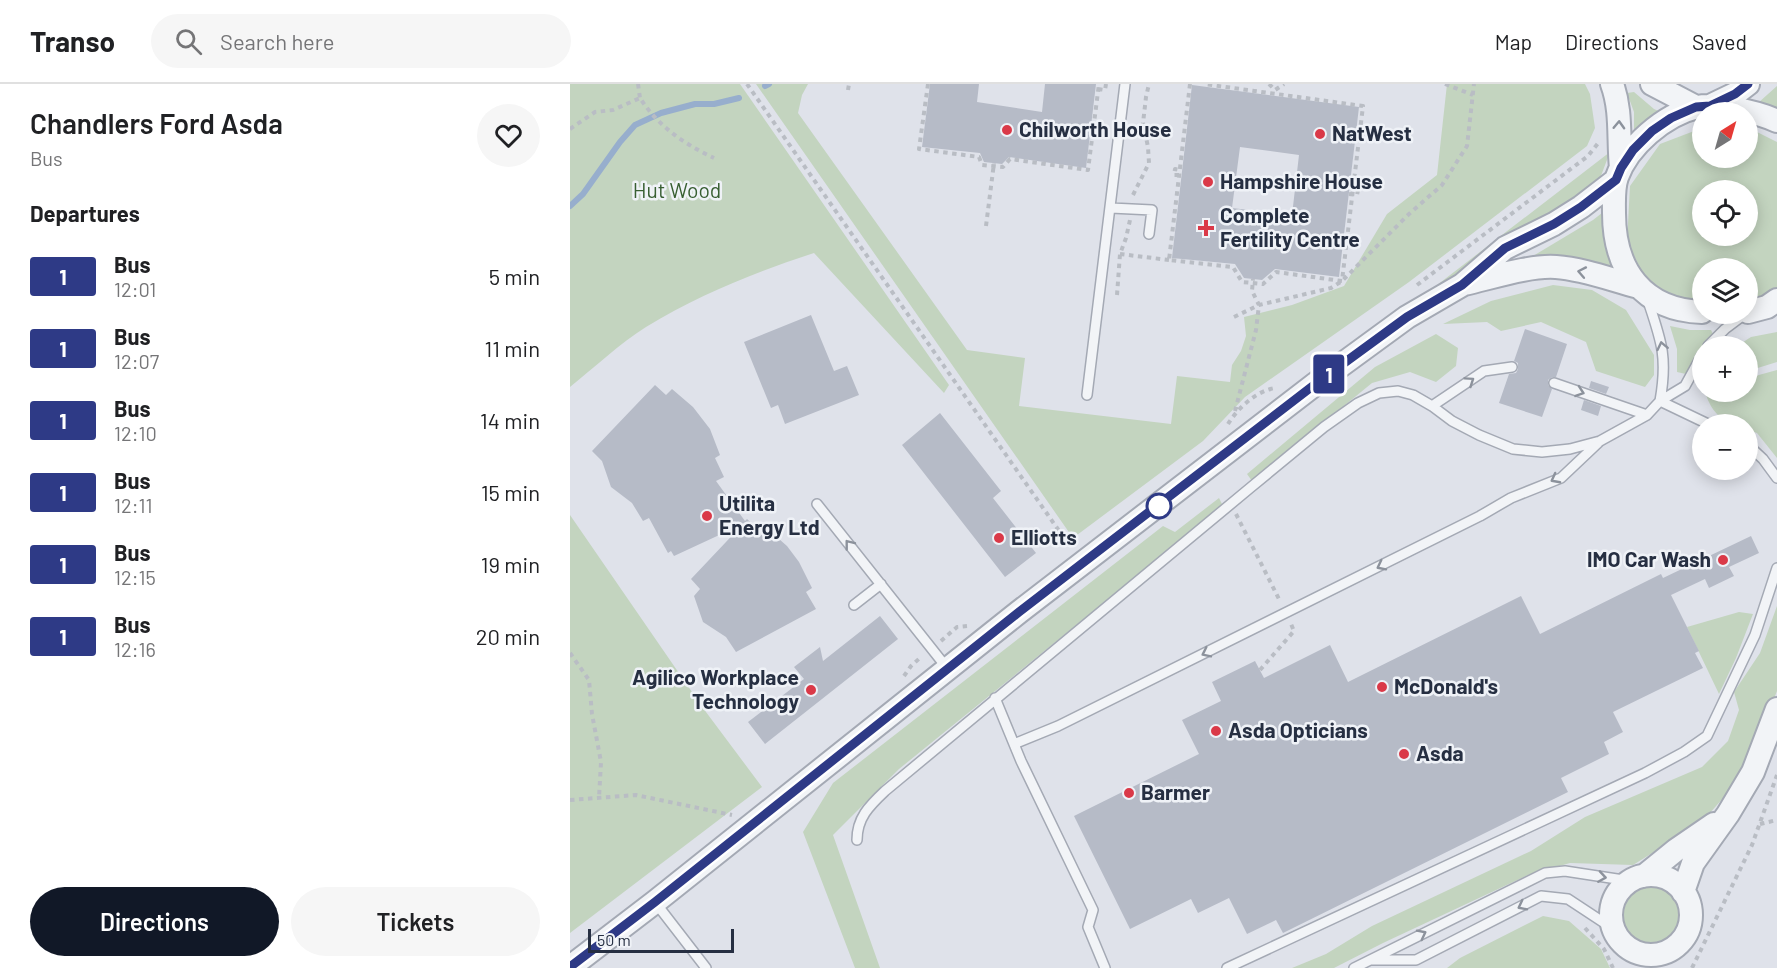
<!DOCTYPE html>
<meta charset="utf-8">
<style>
body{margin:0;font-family:Barlow,sans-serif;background:#f6f6f6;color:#202124;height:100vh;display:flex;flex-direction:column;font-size:22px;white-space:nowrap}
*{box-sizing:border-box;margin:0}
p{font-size:20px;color:#757577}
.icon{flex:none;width:33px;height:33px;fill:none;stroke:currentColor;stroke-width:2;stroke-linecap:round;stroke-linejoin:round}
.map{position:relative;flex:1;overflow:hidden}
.details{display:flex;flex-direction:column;background:#fff;width:570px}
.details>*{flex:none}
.badge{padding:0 12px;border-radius:4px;font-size:21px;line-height:39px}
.needle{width:39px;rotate:37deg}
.fabs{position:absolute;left:1122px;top:18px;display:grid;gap:12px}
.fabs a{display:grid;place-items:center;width:66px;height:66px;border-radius:50%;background:#fff;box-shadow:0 3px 15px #0003;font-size:30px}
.scale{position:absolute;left:18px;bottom:15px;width:146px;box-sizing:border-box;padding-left:6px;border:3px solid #262f42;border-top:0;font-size:16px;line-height:21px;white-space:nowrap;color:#262f42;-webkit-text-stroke:4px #eff2f7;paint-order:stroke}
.map>.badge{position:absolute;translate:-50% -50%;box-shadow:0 0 0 3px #fff}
h2{padding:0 30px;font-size:22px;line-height:54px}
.round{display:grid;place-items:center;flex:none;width:63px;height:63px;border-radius:32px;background:#f6f6f6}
.summary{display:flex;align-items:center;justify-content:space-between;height:102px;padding:0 30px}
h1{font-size:28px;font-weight:600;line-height:45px}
.button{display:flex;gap:12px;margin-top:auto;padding:12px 30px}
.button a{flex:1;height:69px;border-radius:36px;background:#111827;color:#fff;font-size:24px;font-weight:600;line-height:69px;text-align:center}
.button a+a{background:#f6f6f6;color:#202124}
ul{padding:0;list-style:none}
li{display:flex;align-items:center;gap:18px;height:72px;padding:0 30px}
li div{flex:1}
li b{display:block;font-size:22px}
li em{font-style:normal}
li .badge{min-width:66px;font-weight:700;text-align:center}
header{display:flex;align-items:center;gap:36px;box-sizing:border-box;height:84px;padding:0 30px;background:#fff;border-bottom:2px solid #e0e0e0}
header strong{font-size:28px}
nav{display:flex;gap:33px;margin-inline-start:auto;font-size:21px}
.search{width:420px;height:54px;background:#f6f6f6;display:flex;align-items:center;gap:15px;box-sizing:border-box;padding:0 21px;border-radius:33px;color:#757577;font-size:22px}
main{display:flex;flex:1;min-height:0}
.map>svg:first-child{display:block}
.green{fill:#c3d4bf;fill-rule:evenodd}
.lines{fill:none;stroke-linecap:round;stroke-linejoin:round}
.stream{stroke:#97aecd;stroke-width:6}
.building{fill:#b6bbc7;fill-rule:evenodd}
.service-casing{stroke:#a4a9b4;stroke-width:12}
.tertiary-casing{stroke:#a4a9b4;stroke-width:26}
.path{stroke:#b9bdc4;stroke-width:4;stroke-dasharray:4.5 4.5;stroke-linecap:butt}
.service{stroke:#f2f4f7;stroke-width:9}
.tertiary{stroke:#f2f4f7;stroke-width:22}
.oneway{stroke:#8c929c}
.line-casing{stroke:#fff;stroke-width:14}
.line{stroke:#2e3a86;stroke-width:9}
.poi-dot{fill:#da3948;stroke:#eff2f7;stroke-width:2}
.stop-dot{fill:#fff;stroke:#2e3a86;stroke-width:3}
.labels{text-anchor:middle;stroke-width:5;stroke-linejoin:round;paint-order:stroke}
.poi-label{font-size:21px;font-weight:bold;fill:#262f42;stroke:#eff2f7;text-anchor:start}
.park-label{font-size:21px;fill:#385f32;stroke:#eff2f7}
</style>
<header>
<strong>Transo</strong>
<div class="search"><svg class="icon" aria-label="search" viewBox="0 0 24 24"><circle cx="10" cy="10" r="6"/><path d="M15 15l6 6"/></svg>Search here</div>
<nav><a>Map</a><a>Directions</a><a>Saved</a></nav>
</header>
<main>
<section class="details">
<div class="summary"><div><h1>Chandlers Ford Asda</h1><p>Bus</p></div><a class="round"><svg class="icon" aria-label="heart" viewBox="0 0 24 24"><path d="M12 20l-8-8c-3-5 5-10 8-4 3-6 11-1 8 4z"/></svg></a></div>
<h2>Departures</h2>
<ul>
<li><span class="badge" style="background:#2e3a86;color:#fff">1</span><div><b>Bus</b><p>12:01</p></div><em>5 min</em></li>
<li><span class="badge" style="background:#2e3a86;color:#fff">1</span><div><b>Bus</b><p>12:07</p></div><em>11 min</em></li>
<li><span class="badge" style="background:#2e3a86;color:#fff">1</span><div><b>Bus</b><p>12:10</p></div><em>14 min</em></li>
<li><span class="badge" style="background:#2e3a86;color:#fff">1</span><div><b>Bus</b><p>12:11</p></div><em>15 min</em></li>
<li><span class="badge" style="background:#2e3a86;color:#fff">1</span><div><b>Bus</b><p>12:15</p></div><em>19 min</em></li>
<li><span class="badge" style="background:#2e3a86;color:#fff">1</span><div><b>Bus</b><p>12:16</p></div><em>20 min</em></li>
</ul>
<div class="button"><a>Directions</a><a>Tickets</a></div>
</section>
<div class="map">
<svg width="1207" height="884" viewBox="0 0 1207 884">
<rect width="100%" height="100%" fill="#dfe2ea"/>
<!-- green -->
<path class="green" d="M0 0H170L379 301 374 309 244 169C186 188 128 211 76 243 50 259 24 284 0 303Z
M186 0H238L232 11 228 29 397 266 455 274 449 322 601 340 607 292 660 298 662 281 671 267 676 252 674 233 722 221 774 202 817 130 867 91 877 0H1015L1020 10 1025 44 1017 62 839 198 675 313 633 357 503 454Z
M1207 2V24L1188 19Z
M1064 8 1084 25 1095 30 1064 50V28L1057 9Z
M1132 44V74H1178V46L1185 47 1207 58V207L1178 220V184H1132V222L1080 204 1057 158 1060 102 1090 60ZM1132 106H1178V152H1132Z
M1040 68 1029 97 1011 118 845 218Z
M1032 129 1036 131 1035 157 1043 187 948 181 1023 136Z
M983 201 1022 206 1056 226 1084 271V291L1075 303 1026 287 1016 258 971 238 931 247 917 238 873 240 921 217Z
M1100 242 1120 246H1141L1143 250 1133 262 1116 290 1107 288V265Z
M1207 248V278L1178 287V262H1167L1181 253Z
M866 250 888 264 886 282 866 298 840 288 802 299 682 397 677 390 805 283Z
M1207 286V374L1187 349 1178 346V340C1153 340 1142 330 1135 308H1178V294Z
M649 414 653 422 329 685 263 751 310 884H285L233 748 263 699 593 442 605 448Z
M0 431 133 624 192 703 0 849Z
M1207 522V607L1189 652 1161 705 1132 738 1063 781 1000 779 958 791 813 859 764 884H722L756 870 802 842 961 767 1015 733 1132 683 1158 657 1169 626 1164 608 1190 569Z
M1169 528 1183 530 1166 574 1149 610 1117 543Z
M1053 832a29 29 0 1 1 58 0a29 29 0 1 1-58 0Z
M973 832 999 837 1031 865 1040 884H877L890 874Z"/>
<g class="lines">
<!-- stream -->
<path class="stream" d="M195 2 199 0
M0 122 13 110 50 58 65 41 91 29 125 20H144L169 14"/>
</g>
<!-- building -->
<path class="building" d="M360 0H409L407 18 472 28 475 0H526L516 84 439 73 432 80 414 78 410 69 352 63Z
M622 1 789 23 769 193 705 185 692 196 674 194 665 180 602 174ZM670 63 729 71 722 131 662 124Z
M241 231 264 287 277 282 289 311 215 340 208 321 201 324 174 258Z
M955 245 997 260 986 293H982L978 296V301L982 305 972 333 929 319 939 290 946 289 948 285V279L944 277Z
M1021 297 1039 303 1036 310 1019 304Z
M85 301 96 311 102 305 123 323 140 345 150 371 145 374 154 393 146 397 175 437 177 435 189 446 193 441 217 462 229 478 242 504 236 508 246 525 166 568 156 553 133 538 124 512 130 505 121 495 173 440 104 472 101 467 98 469 79 434 73 437 62 419 41 403 32 377 22 367Z
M1014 316 1031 322 1028 332 1011 326Z
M370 329 431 407 423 414 466 469 435 493 332 361Z
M1181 452 1189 469 1159 483 1164 492 1139 504 1135 495 1101 511 1129 567 1125 569 1133 584 1043 628 1053 648 1034 658 1039 670 991 694 998 708 713 849 706 836 677 850 659 814 628 829 621 815 560 845 504 732 629 670 612 636 651 617 642 598 685 577 694 594 760 561 778 598 951 512 970 550 1091 490 1093 494Z
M310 532 328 555 195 660 178 638 234 595 224 583 250 563 253 577Z"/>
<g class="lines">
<!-- service casing -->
<g class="service-casing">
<path id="service" d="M541 124 582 126 579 150
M1077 214C1091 256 1098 272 1090 317
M1138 262 1155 245 1175 230
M984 299 1077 331
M517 311 555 0
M1090 317 1138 340
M862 322 914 287 942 283
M1178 361 1193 375 1207 394
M247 420 377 584
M284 521 311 500
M425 614 451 677 523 826 518 843 535 884
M444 660 488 642 910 432 941 414 991 394 1028 359
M287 756C287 734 299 722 315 707L680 404 754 343 788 319 809 309 828 307 843 311 862 322 882 337 909 351 943 365 972 368 1000 365 1030 357 1077 331 1090 317 1115 302 1132 271
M85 818 136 884
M802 876H846L971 812 998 815 1042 844
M657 884 1075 689 1114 668 1137 652 1185 551 1207 484
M784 884 975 789 995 787 1060 797"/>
</g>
<!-- tertiary casing -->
<g class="tertiary-casing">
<path id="tertiary" d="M1042 0C1052 27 1048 55 1051 84
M1082 0 1126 23
M1140 22 1165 10 1178 0
M894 200C921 194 960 181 986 183 1014 185 1042 196 1069 203
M1132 228C1073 226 1044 186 1044 129 1044 118 1043 104 1047 93 1058 62 1094 31 1127 23 1147 19 1188 28 1207 37
M1178 228 1197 223 1207 216
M1041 831a40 40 0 1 1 80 0a40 40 0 1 1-80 0Z
M1074 792 1106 766 1144 740
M1113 808 1123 779 1158 730 1183 688 1207 625
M0 883 85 818 449 528 744 301 837 233 892 201 935 164 984 140 1011 123 1046 96"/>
</g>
<!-- path -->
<path class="path" d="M68 0 70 14
M177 0 501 464
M358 0 349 65 409 73 412 81 433 83 440 75 518 86 529 0
M620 0 599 176 663 183 672 198 693 200 706 188 772 197 793 22 634 0
M699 0 705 6 714 0
M875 0 903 11
M528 5 535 6 536 0
M278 6 279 0
M0 45 25 28 43 26 70 14C88 42 114 60 144 74
M609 91H604L605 85 611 86
M779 110 787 111 788 106 783 105
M563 111 579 79 578 63 573 39 576 13 579 0
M416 142 424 79
M550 170 599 176
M847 201 1018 72 1029 58
M547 211 550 170 556 154 560 136
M664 233 689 221 761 204 772 197 839 130 872 101 897 62 904 0
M665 327 686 246 689 221 682 207 683 195
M658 340C668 324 686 307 705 304
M666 430 710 517
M371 557 387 543 397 542
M0 569 19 596 22 630 31 678 29 714
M690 586 724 547 721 540
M334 592 341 582 351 573
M0 716 66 711 162 731
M1190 740 1207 736
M1015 844 1034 865 1043 884
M1122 884 1182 761 1207 691"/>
<!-- service -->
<use href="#service" class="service"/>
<!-- tertiary -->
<use href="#tertiary" class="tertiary"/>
</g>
<!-- one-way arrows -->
<defs><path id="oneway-chevron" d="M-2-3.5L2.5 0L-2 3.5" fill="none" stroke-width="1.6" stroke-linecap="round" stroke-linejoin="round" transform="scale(1.5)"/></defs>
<g class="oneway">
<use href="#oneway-chevron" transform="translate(1049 41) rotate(-88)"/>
<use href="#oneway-chevron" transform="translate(1012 188) rotate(-169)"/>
<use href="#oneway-chevron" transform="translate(1092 262) rotate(-102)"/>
<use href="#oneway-chevron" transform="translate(900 297) rotate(-34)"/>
<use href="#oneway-chevron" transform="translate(1010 308) rotate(19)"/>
<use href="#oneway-chevron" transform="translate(985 395) rotate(152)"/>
<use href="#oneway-chevron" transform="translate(279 460) rotate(-128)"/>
<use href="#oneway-chevron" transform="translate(811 482) rotate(153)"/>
<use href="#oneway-chevron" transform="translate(636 569) rotate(154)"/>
<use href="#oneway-chevron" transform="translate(1032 793) rotate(9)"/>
<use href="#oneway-chevron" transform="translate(952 822) rotate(153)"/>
<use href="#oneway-chevron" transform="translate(852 850) rotate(-27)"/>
</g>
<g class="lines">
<!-- line casing -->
<g class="line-casing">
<path id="line" d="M0 883 85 818 449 528 744 301 837 233 892 201 935 164 984 140 1011 123 1046 96 1051 84 1063 66 1082 47 1101 34 1126 23 1140 22 1165 10 1178 0"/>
</g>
<!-- line -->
<use href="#line" class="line"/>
</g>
<!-- markers -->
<g class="poi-dot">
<circle cx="437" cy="46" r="6"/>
<circle cx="750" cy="50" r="6"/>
<circle cx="638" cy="98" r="6"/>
<path d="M633 135h6v6h6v6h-6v6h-6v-6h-6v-6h6z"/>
<circle cx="137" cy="432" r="6"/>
<circle cx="429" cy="454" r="6"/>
<circle cx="1153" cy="476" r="6"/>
<circle cx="812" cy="603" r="6"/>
<circle cx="241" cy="606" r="6"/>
<circle cx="646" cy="647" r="6"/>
<circle cx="834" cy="670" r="6"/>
<circle cx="559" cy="709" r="6"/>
</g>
<circle class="stop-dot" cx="589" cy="422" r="12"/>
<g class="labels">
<!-- poi labels -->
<g class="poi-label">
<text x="449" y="53">Chilworth House</text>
<text x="762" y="57">NatWest</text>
<text x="650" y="105">Hampshire House</text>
<text x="650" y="139">Complete<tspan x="650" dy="24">Fertility Centre</tspan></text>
<text x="149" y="427">Utilita<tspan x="149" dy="24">Energy Ltd</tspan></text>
<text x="441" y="461">Elliotts</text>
<text x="1141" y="483" text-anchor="end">IMO Car Wash</text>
<text x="229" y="601" text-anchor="end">Agilico Workplace<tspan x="229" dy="24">Technology</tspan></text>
<text x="824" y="610">McDonald's</text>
<text x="658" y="654">Asda Opticians</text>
<text x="846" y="677">Asda</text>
<text x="571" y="716">Barmer</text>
</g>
<!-- park labels -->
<g class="park-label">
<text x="107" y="114">Hut Wood</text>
</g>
</g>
</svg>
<div class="fabs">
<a><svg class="needle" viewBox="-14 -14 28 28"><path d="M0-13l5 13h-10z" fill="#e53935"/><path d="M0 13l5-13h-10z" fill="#757577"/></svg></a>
<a><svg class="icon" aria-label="locate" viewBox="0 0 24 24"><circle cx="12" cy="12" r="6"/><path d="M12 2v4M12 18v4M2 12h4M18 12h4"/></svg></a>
<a><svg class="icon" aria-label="layers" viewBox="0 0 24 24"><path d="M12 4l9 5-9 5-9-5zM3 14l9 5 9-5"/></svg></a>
<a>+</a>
<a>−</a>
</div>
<div class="scale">50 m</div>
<b class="badge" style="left:759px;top:290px;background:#2e3a86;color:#fff">1</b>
</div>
</main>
